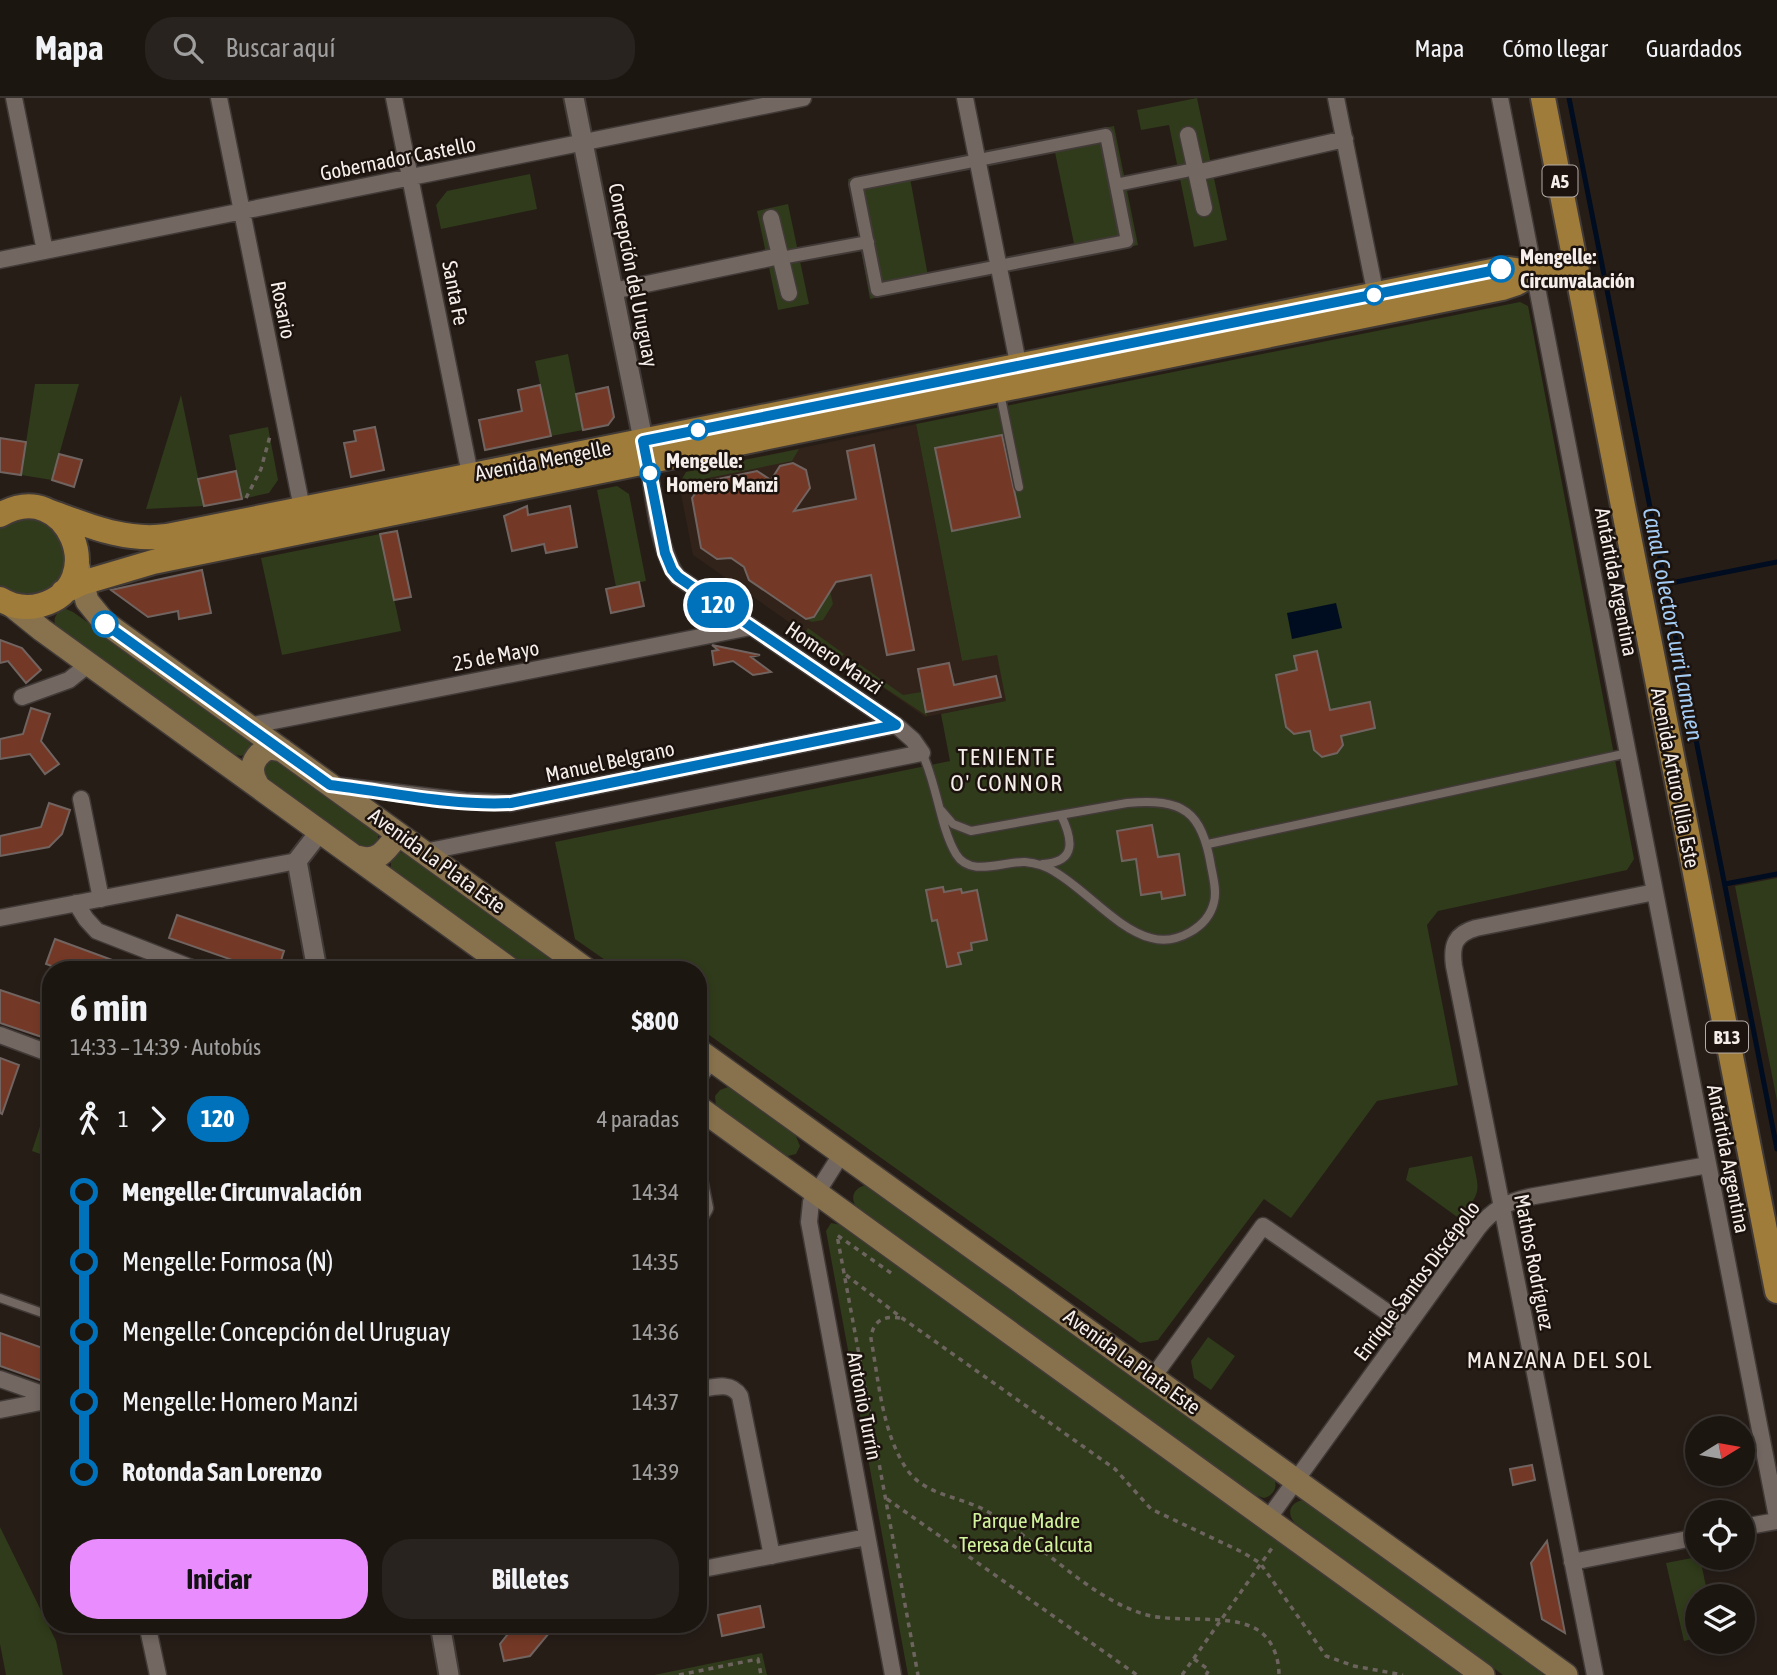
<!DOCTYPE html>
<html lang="es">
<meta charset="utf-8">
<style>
body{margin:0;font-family:"Asap Condensed",sans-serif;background:#29231f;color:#f1f3f6;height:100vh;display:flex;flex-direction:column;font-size:26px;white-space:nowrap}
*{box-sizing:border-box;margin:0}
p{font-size:23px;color:#a09f9f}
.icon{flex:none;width:38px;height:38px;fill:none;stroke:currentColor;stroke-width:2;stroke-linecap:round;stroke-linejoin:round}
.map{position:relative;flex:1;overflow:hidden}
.sheet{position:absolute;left:42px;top:863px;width:665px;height:672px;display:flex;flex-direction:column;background:#1c1611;border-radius:28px;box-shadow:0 4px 10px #0003,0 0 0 2px #3a3531}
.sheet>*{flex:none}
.badge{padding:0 14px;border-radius:23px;font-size:24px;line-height:46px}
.needle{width:46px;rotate:79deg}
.buttons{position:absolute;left:1685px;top:1318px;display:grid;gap:14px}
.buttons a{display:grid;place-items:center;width:70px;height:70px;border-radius:50%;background:#1c1611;box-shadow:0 4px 10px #0003,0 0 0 2px #3a3531;font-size:35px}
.map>.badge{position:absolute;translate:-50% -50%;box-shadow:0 0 0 4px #fff}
.legs{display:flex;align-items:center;gap:10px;height:77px;padding:0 28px;font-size:23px}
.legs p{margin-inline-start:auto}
.overview{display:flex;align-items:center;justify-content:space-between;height:119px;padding:0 28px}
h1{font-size:38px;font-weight:700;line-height:52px}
.primary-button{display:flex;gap:14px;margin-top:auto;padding:14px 28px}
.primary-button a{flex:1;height:80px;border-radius:28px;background:#e98dfe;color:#111;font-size:28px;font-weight:700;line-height:80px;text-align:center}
.primary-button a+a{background:#29231f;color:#f1f3f6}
ul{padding:0 28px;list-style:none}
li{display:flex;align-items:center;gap:24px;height:70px;font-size:26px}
li i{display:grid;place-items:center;width:10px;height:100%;margin:0 9px;background:currentColor}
li i::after{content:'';width:18px;height:18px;margin:-9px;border:5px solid;border-radius:50%;background:#1c1611}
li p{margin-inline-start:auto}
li:first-child i{background:linear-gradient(#0000 50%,currentColor 0)}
li:last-child i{background:linear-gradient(currentColor 50%,#0000 0)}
header{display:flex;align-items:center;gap:42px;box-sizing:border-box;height:98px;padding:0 35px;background:#1c1611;border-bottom:2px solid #3a3531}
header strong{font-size:33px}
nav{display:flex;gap:38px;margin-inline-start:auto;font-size:24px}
.search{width:490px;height:63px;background:#29231f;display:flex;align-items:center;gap:18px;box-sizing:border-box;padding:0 24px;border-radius:28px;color:#a09f9f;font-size:26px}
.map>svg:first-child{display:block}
.built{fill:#32231a}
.green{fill:#2f3b1a}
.water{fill:#000c20}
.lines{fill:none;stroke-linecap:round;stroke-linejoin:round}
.stream{stroke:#000c20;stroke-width:5}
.building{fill:#743926;stroke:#716460;stroke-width:2}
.service-casing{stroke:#413a37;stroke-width:11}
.pedestrian-casing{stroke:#413a37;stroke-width:16}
.minor-casing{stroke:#413a37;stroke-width:19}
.tertiary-casing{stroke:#413a37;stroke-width:23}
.secondary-casing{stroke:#413a37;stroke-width:26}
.primary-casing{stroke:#413a37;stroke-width:28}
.path{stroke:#6d645f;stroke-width:3.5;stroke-dasharray:5 5;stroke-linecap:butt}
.service{stroke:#726761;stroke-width:8}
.pedestrian{stroke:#726761;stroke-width:12}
.minor{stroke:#726761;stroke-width:16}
.tertiary{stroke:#726761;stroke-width:19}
.secondary{stroke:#88724d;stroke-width:23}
.primary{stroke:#9f7c39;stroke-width:24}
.line-1-casing{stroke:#fff;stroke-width:16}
.line-1{stroke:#0072bc;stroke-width:10}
.stop-1-dot{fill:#fff;stroke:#0072bc;stroke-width:3.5}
.labels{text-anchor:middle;stroke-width:5;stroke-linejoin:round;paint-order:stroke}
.shield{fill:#1c130e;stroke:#b4aca8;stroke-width:2}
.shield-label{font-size:19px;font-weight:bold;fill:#f5eeea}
.street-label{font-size:21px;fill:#f5eeea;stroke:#1c130e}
.stop-label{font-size:21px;font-weight:bold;fill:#f5eeea;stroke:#1c130e;text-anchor:start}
.park-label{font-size:21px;fill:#d0f39b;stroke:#1c130e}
.water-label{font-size:23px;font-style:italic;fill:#a3cbf3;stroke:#1c130e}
.neighbourhood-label{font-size:23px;letter-spacing:2px;fill:#f5eeea;stroke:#1c130e}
</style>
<header>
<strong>Mapa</strong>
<div class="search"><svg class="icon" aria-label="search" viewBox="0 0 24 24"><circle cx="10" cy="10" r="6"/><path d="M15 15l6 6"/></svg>Buscar aquí</div>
<nav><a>Mapa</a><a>Cómo llegar</a><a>Guardados</a></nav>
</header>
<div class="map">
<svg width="1777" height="1577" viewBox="0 0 1777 1577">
<rect width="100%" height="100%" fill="#261d17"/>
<!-- built -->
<path class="built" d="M916 326 962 563 997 556 1007 603 925 619 693 457 679 386 686 374Z"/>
<!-- green -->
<path class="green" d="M1197 0 1227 142 1194 149 1169 27 1141 32 1137 12Z
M1114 28 1138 147 1077 160 1052 40Z
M908 69 930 189 870 201 848 81Z
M530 76 537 111 441 131 436 107 447 93Z
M788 106 809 206 778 212 757 113Z
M1520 204 1528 208 1634 761 1627 772 1438 813 1427 827 1458 987 1377 1003 1291 1120 1264 1101 1158 1242 1140 1245 698 929V872L618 871 575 841 555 744 950 663 941 616 1006 603 997 557 962 563 916 326Z
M568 256 583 332 551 338 535 263Z
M35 286H79L52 382 21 377Z
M181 297 204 408 146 411Z
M268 329 278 382 269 395 242 401 229 337Z
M799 351 792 363 679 386 686 374Z
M617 388 629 396 646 483 616 489 597 392Z
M17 419 44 421 67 448 61 483 30 501 0 489V428Z
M380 436 401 533 282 557 261 460Z
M830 493 833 506 823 522 812 524 806 521Z
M66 511 73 514 247 637 251 647 248 654 241 658 233 656 59 533C51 524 54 514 66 511Z
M808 530 844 556 841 560 805 535Z
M852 561 903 597 922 594 927 618 849 566Z
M276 660 378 733V745L373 750 361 749 269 681C260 672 265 663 276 660Z
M398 754 409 756 565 871H526L395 775 391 770V762Z
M1777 780V1003L1735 788Z
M728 989 735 992 795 1036 800 1048 796 1056 784 1059 716 1010 715 998 720 992Z
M45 1013 51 1015V1060L32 1053Z
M1472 1058C1479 1094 1483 1091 1460 1121L1406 1082 1409 1070Z
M866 1087 1274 1380C1278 1389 1274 1397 1264 1400L1255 1397 858 1111C849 1101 853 1090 866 1087Z
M831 1125 842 1127 1465 1577H908L826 1133Z
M1208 1239 1235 1258 1211 1292 1194 1280 1191 1263Z
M1303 1402 1539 1571 1543 1577H1503L1295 1425C1286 1416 1290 1404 1303 1402Z
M0 1429 56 1543 63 1577H6L0 1546Z
M1697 1459 1700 1460 1708 1498H1698L1697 1540 1684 1543 1666 1465Z
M762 1555 767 1577H654Z"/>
<!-- water -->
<path class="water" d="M1336 505 1342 530 1292 541 1287 515Z"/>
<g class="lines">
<!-- stream -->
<path class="stream" d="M1569 0 1777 1051
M1666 486 1777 464
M1725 786 1777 776"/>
</g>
<!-- building -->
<path class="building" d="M540 287 551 338 485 352 479 322 522 313 518 292Z
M608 289 614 319 608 327 583 332 576 296Z
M375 329 384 372 351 379 344 345 356 343 354 333Z
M1002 337 1020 419 952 433 935 350Z
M0 340 26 344 21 377 0 374Z
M874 347 914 552 887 557 871 477 836 484 814 519 806 521 749 482 744 469 731 460 717 461 701 450 692 400 704 384 757 373 771 382 780 368 793 365 806 372 810 390 794 413 856 401 847 353Z
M59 356 82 362 74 389 52 382Z
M236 373 242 401 204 408 198 381Z
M527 408 528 417 570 408 577 449 546 455 544 446 512 453 504 418Z
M397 433 411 499 394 502 380 436Z
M202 472 211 515 179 521 178 513 148 519 111 492Z
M639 484 644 508 611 515 606 491Z
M0 542 22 550 41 572 26 585 8 563 0 565Z
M712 547 760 557 751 559 771 574 753 577 733 563 714 567 712 553 718 552Z
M1317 553 1330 612 1370 604 1375 630 1341 638 1343 647 1337 655 1322 659 1314 652 1310 633 1294 636 1286 629 1276 577 1297 572 1294 558Z
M949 565 954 587 996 578 1001 599 926 614 918 571Z
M31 610 50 616 41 643 59 666 45 676 30 656 0 661V641L23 636Z
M49 705 70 712 62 736 49 749 0 758V738L41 729Z
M1152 727 1158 759 1179 756 1185 797 1162 801 1161 794 1141 797 1136 761 1122 763 1117 733Z
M943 789 944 794 961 791 962 795 977 792 987 842 971 845 972 852 958 855 961 866 947 869 937 822 932 823 926 792Z
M177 817 284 853 278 872H261L169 840Z
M55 841 134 870V872H62L46 866Z
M0 892 51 909V942L0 925Z
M0 960 19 967 2 1016 0 1015Z
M0 1235 51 1253V1277L48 1285 0 1268Z
M1532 1367 1535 1382 1513 1387 1510 1371Z
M1547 1443 1565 1535 1542 1521 1531 1465Z
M760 1508 764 1529 722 1538 718 1517Z
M531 1526H540L550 1534 530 1558 504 1563 500 1546 515 1527 524 1534Z"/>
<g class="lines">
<!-- service casing -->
<g class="service-casing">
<path id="service" d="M1000 295 1019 389
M922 655C937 686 940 729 956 756 970 780 1004 763 1025 764 1036 765 1046 768 1055 774 1086 792 1117 831 1151 840 1176 847 1208 830 1214 804 1217 793 1213 779 1211 768 1202 713 1183 700 1127 705L971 733 953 726 941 712
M1208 746 1628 655
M1043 766C1078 764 1072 740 1061 717
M0 1200 51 1218"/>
</g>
<!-- pedestrian casing -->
<g class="pedestrian-casing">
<path id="pedestrian" d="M1106 37 1127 143 877 192 856 86Z
M1116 87 1195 71
M781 160 868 144"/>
</g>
<!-- minor casing -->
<g class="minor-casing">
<path id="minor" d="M14 0 45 153
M219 0 304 420
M394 0 472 386
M965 0 1020 275
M1336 0 1377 203
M1500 0 1777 1419
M1188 37 1204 110
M1196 75 1345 41
M771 120 789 195
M0 162 803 0
M613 193 780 158
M22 599 69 582 89 566
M248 628 751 529
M333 687 465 703 511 705 896 627
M81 701 101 801
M424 754 922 655 913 642 896 627 678 479C659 457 653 394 648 364
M76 805 86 821 97 833 197 872
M0 820 297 763
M0 937 51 956
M698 980 712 962
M842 1055 811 1104 809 1124 893 1577
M698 1076 705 1110 698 1122
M1153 1279 1263 1128 1407 1228
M0 1281 51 1299
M698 1292C714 1289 731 1283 740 1298L772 1458
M0 1312 51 1302
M1268 1421 1478 1130C1492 1112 1507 1104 1529 1099L1708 1067
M1743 1429 1777 1423
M1572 1464 1698 1439
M698 1472 867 1439
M147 1526 158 1577
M1595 1577 1454 868C1451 847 1455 836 1476 830L1655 794"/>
</g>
<!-- tertiary casing -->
<g class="tertiary-casing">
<path id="tertiary" d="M574 0 646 356
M317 872 297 763 321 732
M440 1526 449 1577"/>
</g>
<!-- secondary casing -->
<g class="secondary-casing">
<path id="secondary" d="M78 468 87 503 104 524 587 872
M11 507 42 532 511 872
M257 686C248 672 253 657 269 650L282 652
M357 759C378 766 387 751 398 736
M698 952 1566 1577
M698 1009 1483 1577"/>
</g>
<!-- primary casing -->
<g class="primary-casing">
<path id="primary" d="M1543 0 1777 1193
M48 413C87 427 125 444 167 438L1497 172 1509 171 1534 175
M0 417C68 377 111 488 41 507 27 511 13 509 0 501
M63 494 82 485 153 464 1502 190 1517 185 1534 175 1576 166"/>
</g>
<!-- path -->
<path class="path" d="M246 400 261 371 270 338
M891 1175 837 1137 918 1577
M846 1177 902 1220 1115 1371 1151 1411 1242 1454 1260 1465 1326 1558 1354 1568 1403 1577
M900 1220C883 1217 872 1224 871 1241 879 1284 882 1336 908 1373 926 1397 957 1398 983 1411 1038 1440 1086 1500 1147 1517 1179 1525 1224 1516 1252 1529 1271 1537 1279 1558 1279 1577
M887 1401 1137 1577
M1194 1561 1209 1572 1206 1577
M679 1577 758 1561 761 1577
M1182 1577 1272 1450"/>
<!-- service -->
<use href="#service" class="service"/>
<!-- pedestrian -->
<use href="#pedestrian" class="pedestrian"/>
<!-- minor -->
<use href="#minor" class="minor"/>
<!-- tertiary -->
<use href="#tertiary" class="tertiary"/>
<!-- secondary -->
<use href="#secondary" class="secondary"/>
<!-- primary -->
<use href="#primary" class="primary"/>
</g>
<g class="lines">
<!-- line-1 casing -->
<g class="line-1-casing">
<path id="line-1" d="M105 526 330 687C389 694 451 708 511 705L896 627 678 479 672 472 665 455 643 343 1501 171"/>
</g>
<!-- line-1 -->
<use href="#line-1" class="line-1"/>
</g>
<!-- markers -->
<g class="stop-1-dot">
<circle cx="1501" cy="171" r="12"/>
<circle cx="1374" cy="197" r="9"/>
<circle cx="698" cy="332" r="9"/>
<circle cx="650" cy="375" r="9"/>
<circle cx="105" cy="526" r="12"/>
</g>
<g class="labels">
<!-- shield labels -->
<g class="shield">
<rect x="1542.5" y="67.5" width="35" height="31" rx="5"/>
<rect x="1706" y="923.5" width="42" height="31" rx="5"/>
</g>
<g class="shield-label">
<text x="1560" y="90">A5</text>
<text x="1727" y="946">B13</text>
</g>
<!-- street labels -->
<g class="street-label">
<text transform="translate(398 61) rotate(-11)" y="7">Gobernador Castello</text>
<text transform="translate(633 177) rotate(79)" y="7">Concepción del Uruguay</text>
<text transform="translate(455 195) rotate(79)" y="7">Santa Fe</text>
<text transform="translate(283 212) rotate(79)" y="7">Rosario</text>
<text transform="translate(543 363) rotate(-11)" y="7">Avenida Mengelle</text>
<text transform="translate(1616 484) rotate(79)" y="7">Antártida Argentina</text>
<text transform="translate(496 558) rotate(-11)" y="7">25 de Mayo</text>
<text transform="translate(834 560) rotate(34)" y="7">Homero Manzi</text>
<text transform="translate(610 664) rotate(-12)" y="7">Manuel Belgrano</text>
<text transform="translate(1675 680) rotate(79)" y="7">Avenida Arturo Illia Este</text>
<text transform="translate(437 763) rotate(36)" y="7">Avenida La Plata Este</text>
<text transform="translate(1728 1061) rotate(79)" y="7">Antártida Argentina</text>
<text transform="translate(1534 1164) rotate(79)" y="7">Mathos Rodríguez</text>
<text transform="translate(1417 1183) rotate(-53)" y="7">Enrique Santos Discépolo</text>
<text transform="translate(1132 1264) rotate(36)" y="7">Avenida La Plata Este</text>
<text transform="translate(864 1308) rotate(79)" y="7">Antonio Turrín</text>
</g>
<!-- stop labels -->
<g class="stop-label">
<text x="1520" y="166">Mengelle:<tspan x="1520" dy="24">Circunvalación</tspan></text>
<text x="666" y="370">Mengelle:<tspan x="666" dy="24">Homero Manzi</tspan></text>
</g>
<!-- park labels -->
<g class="park-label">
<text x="1026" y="1430">Parque Madre<tspan x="1026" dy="24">Teresa de Calcuta</tspan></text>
</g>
<!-- water labels -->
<g class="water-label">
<text transform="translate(1673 526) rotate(79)" y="8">Canal Colector Curri Lamuen</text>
</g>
<!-- neighbourhood labels -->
<g class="neighbourhood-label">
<text x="1007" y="667">TENIENTE<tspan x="1007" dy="26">O' CONNOR</tspan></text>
<text x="1560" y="1270">MANZANA DEL SOL</text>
</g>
</g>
</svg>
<div class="buttons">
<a><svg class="needle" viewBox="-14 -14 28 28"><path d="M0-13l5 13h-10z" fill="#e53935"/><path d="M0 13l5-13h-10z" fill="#a09f9f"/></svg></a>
<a><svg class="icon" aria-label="locate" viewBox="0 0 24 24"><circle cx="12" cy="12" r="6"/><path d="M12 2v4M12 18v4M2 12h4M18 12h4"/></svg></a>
<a><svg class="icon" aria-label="layers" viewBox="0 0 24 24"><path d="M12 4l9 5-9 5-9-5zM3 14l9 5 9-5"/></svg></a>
</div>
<b class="badge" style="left:718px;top:507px;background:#0072bc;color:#fff">120</b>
<section class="sheet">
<div class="overview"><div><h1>6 min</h1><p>14:33 – 14:39 · Autobús</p></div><b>$800</b></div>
<div class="legs"><svg class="icon" aria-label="walk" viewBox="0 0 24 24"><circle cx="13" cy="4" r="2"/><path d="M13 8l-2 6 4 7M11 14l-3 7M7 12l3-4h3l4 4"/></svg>1<svg class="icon" aria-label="forward" viewBox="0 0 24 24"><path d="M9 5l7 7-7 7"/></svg><b class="badge" style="background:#0072bc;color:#fff">120</b><p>4 paradas</p></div>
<ul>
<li><i style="color:#0072bc"></i><b>Mengelle: Circunvalación</b><p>14:34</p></li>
<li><i style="color:#0072bc"></i><span>Mengelle: Formosa (N)</span><p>14:35</p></li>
<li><i style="color:#0072bc"></i><span>Mengelle: Concepción del Uruguay</span><p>14:36</p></li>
<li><i style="color:#0072bc"></i><span>Mengelle: Homero Manzi</span><p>14:37</p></li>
<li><i style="color:#0072bc"></i><b>Rotonda San Lorenzo</b><p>14:39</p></li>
</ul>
<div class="primary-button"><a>Iniciar</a><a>Billetes</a></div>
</section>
</div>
